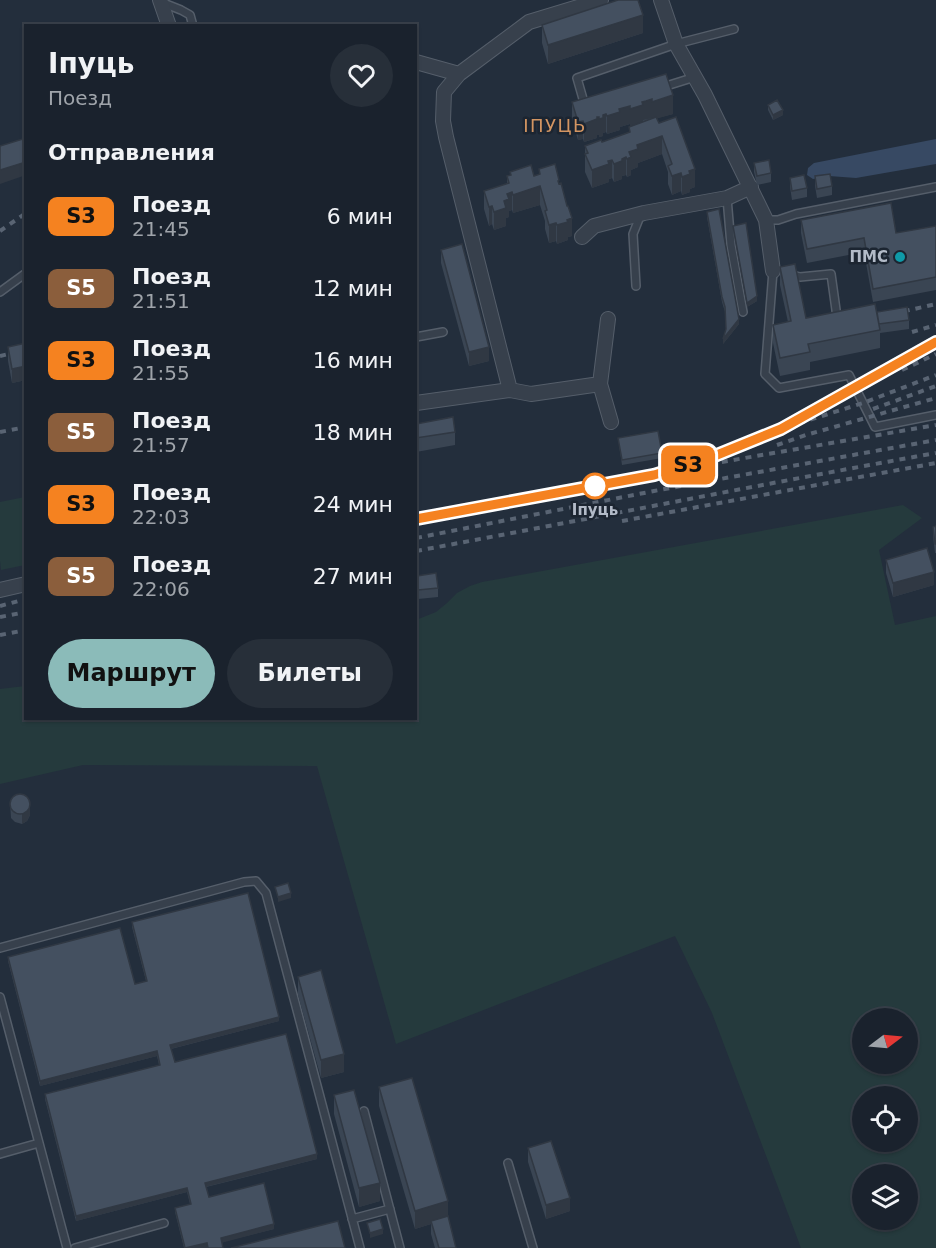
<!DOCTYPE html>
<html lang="ru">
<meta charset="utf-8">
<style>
body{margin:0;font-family:"DejaVu Sans",sans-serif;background:#272f39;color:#f1f3f6;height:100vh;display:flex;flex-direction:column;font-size:22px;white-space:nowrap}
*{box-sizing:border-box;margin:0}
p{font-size:20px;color:#9fa4aa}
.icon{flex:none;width:33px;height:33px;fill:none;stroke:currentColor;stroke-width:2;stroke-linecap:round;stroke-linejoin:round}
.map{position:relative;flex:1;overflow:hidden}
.drawer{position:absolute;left:24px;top:24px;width:393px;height:696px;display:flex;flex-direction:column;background:#1a222d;border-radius:0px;box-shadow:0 2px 4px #0004,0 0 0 2px #383f49}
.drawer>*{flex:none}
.badge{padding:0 12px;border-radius:9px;font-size:21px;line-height:39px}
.needle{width:39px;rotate:74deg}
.buttons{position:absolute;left:852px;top:1008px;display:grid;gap:12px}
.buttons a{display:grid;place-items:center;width:66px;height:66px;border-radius:50%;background:#1a222d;box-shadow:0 2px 4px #0004,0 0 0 2px #383f49;font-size:30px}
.map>.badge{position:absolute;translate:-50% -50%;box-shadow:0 0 0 3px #fff}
h2{padding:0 24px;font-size:22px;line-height:54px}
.round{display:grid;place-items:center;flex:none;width:63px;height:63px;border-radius:32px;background:#272f39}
.headline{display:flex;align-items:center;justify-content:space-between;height:102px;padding:0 24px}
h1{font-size:28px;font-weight:800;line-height:45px}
.cta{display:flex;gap:12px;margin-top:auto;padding:12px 24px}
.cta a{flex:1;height:69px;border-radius:36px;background:#8bbbb9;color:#111;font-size:24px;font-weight:800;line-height:69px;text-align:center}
.cta a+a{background:#272f39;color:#f1f3f6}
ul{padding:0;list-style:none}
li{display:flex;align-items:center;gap:18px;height:72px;padding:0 24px}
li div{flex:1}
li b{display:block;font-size:22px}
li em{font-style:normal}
li .badge{min-width:66px;font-weight:700;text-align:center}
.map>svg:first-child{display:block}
.green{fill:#253a3d;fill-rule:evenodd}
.water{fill:#374963}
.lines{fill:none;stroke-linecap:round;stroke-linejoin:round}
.service-casing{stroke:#555e6a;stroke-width:10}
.minor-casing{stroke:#555e6a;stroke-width:16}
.service{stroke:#37404c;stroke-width:7}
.minor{stroke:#37404c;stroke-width:14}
.rail{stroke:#596473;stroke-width:4;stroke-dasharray:6 6;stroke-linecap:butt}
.wall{fill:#3a4553}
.shaded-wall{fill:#303843}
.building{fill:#445060;stroke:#303843;stroke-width:1.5}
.line-casing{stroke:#fff;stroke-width:14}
.line{stroke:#f58220;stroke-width:9}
.culture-dot{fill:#0f9aa8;stroke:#1c2531;stroke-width:2}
.stop-dot{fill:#fff;stroke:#f58220;stroke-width:3}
.labels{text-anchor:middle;stroke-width:5;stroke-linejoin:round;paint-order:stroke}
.poi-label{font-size:15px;font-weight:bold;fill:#b3bbc8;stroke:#1c2531;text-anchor:end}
.stop-label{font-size:15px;font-weight:bold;fill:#b3bbc8;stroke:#1c2531}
.quarter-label{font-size:18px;letter-spacing:1.5px;fill:#d39562;stroke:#1c2531}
</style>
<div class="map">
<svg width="936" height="1248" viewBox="0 0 936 1248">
<rect width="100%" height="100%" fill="#232e3c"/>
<!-- green -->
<path class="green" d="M25 497V565L1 570 0 561V502Z
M903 505 922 518 879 550 895 625 936 616V1248H801L712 1013 675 936 396 1044 317 766 83 765 0 784V689L25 686 26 718H416V620L436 612 447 603 457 593 470 586 482 582ZM862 1018H908V1064H862ZM908 1096V1142H862V1096ZM908 1174V1220H862V1174Z"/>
<!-- water -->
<path class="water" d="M936 139V164L856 178 829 176 813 179 807 175 808 168 814 163Z"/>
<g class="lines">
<!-- service casing -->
<g class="service-casing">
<path id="service" d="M161 2 181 10 190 15 193 26
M663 87 695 77
M585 106 577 78 676 44 734 29
M727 198 731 245 743 312
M766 220H778L796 214 936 187
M775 271H773L765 374 779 388 849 375 875 427 936 415
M792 275 800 277 831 274 837 317
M636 286 633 234 641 214
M0 292 26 273
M416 337 443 332
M0 948 244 882 256 881 266 893 360 1248
M0 997 67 1248
M364 1111 400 1248
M0 1154 39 1143
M508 1163 533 1248
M352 1219 390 1209
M75 1248 164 1223"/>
</g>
<!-- minor casing -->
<g class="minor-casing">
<path id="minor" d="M160 0 169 26
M661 0 676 44 705 95 766 220 773 271
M416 62 459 74
M582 237 594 226 644 213 727 198 751 187
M600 384 611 422
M510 390 446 137 443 121 444 92 459 74 529 22 601 0
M416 403 510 390 531 394 600 384 608 319
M0 590 26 584"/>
</g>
<!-- service -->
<use href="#service" class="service"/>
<!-- minor -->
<use href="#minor" class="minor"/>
<!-- rail -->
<path class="rail" d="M0 231 26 213
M892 314 936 304
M912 332 936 325
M0 356 26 350
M902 370 936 354
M873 409 936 386
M810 414 936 341
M0 432 26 427
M777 445 806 435 936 398
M710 464 936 425
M416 519 654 475 712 457 781 429 863 403 936 375
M622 521 936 463
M416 538 654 491 936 440
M416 551C589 519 762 484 936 453
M0 606 26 599
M0 617 26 612
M0 635 26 630"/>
</g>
<!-- wall -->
<path class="wall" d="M542 25 643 33 548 64 542 43Z
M666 74 673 114 657 118 659 123 695 187 690 189V192L682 195 681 191 672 195 668 184V172L662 154 638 163V167L631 170V175L627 177 626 175 622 176V179L614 182 612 178 609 179V182L592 188 585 172V146L602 142 629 132V127L630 126V124L620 127V130L607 134 606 132 603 133V136L599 137V135H597V138L584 142 583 139 578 140 572 120V102Z
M768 105 783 115 773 120 768 110Z
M754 163 771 173V182L757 185 754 172Z
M539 169 559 184 572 236 568 237V240L557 244 556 241 549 243 545 229V221L540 205 513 213 512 210 509 211V217L506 218V226L494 230 492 224 489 226 484 209V191L507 184V176L510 175V172L534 176 539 174Z
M815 176 832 186V195L817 198 815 186Z
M790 178 807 188V197L792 200 790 187Z
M707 212 739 324 723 344 726 329 725 312 722 302 707 217Z
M801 220 896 233 936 226V290L873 302 864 252 807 263 801 233Z
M733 226 757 301 747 307 733 230Z
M441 250 489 361 469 366 441 263Z
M780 267 806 318 877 312 909 320V329L880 333V348L810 362V370L780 376 773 343V325L788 322 780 285Z
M26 343V380L12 383 8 361V347Z
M416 424 455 432V445L416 452Z
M618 438 662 453V458L622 465Z
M936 526V553H935L933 536V527Z
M886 560 934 585 893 597 886 573Z
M417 576 438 588V597L418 599Z
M10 802 30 815 27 821 22 824 15 822 11 818Z
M132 922 279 1021 171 1049 175 1062 317 1159 206 1187 209 1197 274 1229 222 1242 223 1248H184L175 1212V1208L190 1204 187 1192 76 1221 45 1099V1094L159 1065 157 1056 40 1086 8 961V957L135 984 146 981 132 927Z
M298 977 344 1072 321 1078 298 995Z
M379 1087 448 1217 456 1248H435L431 1234V1224L415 1229 379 1106Z
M334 1095 380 1201 359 1207 334 1114Z
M528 1148 570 1211 546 1219 528 1162Z"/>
<!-- shaded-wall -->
<path class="shaded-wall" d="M643 15V33L548 64V45Z
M673 95V114L652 120V102Z
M652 99V118L643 120V123L630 127V109L642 102Z
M630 106V124L620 127V130L607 134V116L619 109Z
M783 110V115L773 120V115Z
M416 113H418V122H416Z
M606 114V132L603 133V136L599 137V119L603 115Z
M599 117V135H597V138L584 142V124Z
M583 121V139L578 140V122Z
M662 136V154L638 163V167L631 170V175L627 177V159L629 152 637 145Z
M626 157V175L622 176V179L614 182V164L622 159Z
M612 160V178L609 179V182L592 188V170Z
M26 162V175L0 184V170Z
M695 169V187L690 189V192L682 195V177L689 171Z
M681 173V191L672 195V176Z
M540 186V205L513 213V195Z
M512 192V210L509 211V217L506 218V226L494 230V212L507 194Z
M492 206V224L489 226V207Z
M572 218V236L568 237V240L557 244V225L567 220Z
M556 223V241L549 243V225Z
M757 296V301L747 307V303Z
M739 319V324L723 344V339Z
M489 347V361L469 366V352Z
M26 366V380L12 383V369Z
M934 572V585L893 597V583Z
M30 806V815L27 821 22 824V814Z
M291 893V898L278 902V897Z
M279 1017V1021L170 1049V1045Z
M157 1051V1056L40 1086V1081Z
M344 1054V1072L321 1078V1060Z
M317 1154V1159L205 1187V1183Z
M380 1183V1201L359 1207V1188Z
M187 1188V1192L76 1221V1216Z
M570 1198V1211L546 1219V1205Z
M448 1201V1219L431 1221V1224L415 1229V1211Z
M274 1224V1229L221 1243V1238Z
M383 1229V1234L370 1238V1233Z
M207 1243V1248H188Z"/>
<!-- building -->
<path class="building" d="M618 0H638L643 15 548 45 542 25Z
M666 74 673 95 652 102V99L646 101 642 102 643 105 630 109V106L619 109 620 112 607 116 606 114 603 115V118L599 119V117H597V119L584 124 583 121 578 122 572 102Z
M777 100 783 110 773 115 768 105Z
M656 117 659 123 676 117 695 169 689 171 690 174 682 177 681 173 672 176 668 166 672 164 662 136 637 145 638 149 629 152 631 157 627 159 626 157 622 159V161L614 164 612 160 608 161 609 164 592 170 585 154 588 153 585 146 601 140 602 142 630 132 629 127Z
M26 138V162L0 170V146Z
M769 160 771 173 757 176 754 163Z
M555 164 559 180 558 181 559 184 561 183 567 206H568L572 218 567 220 568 222 557 225 556 223 549 225 545 211 547 210 540 186 513 195 512 192 507 194 509 199 504 201 506 208 494 212 492 206 489 207 484 191 509 183 507 176 511 175 510 172 531 165 534 176 540 174 539 169Z
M830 174 832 186 817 189 815 176Z
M804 175 807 188 792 191 790 178Z
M891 203 896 233 936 226V277L873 289 864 238 807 249 801 220Z
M719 209 739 319 723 339 726 329 725 307 722 297 707 212Z
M746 223 757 296 747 303 733 226Z
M462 244 489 347 469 352 441 250Z
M795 264 806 318 875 304 880 330 808 344 810 352 780 358 773 325 791 321 780 267Z
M907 307 909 320 879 324 877 312Z
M26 343V366L12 369 8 347Z
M453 417 455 432 416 438V424Z
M658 431 662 453 622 460 618 438Z
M936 526V544H935L933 527Z
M927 548 934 572 893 583 886 560Z
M436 573 438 588 418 590 417 576Z
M10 804a10 10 0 1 1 20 0a10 10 0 1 1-20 0Z
M288 883 291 893 278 897 275 887Z
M248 893 279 1017 170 1045 175 1062 286 1034 317 1154 205 1183 209 1197 264 1183 274 1224 221 1238 223 1248H208L207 1243 185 1248 175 1208 191 1204 187 1188 76 1216 45 1094 160 1065 157 1051 40 1081 8 957 120 928 135 984 147 981 132 922Z
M321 970 344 1054 321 1060 298 977Z
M412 1078 448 1201 415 1211 379 1087Z
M354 1090 380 1183 359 1188 334 1095Z
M551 1141 570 1198 546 1205 528 1148Z
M448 1216 456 1248H439L431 1221Z
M380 1219 383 1229 370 1233 367 1223Z
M338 1221 345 1248H231Z"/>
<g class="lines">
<!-- line casing -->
<g class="line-casing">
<path id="line" d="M416 519 654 475 712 457 781 429 936 342"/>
</g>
<!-- line -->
<use href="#line" class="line"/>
</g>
<!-- markers -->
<circle class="culture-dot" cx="900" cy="257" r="6"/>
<circle class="stop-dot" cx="595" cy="486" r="12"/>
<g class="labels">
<!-- poi labels -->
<g class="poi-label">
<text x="888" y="262">ПМС</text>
</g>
<!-- stop labels -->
<g class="stop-label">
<text x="595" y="515">Іпуць</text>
</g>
<!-- quarter labels -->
<g class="quarter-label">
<text x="555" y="132">ІПУЦЬ</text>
</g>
</g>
</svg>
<div class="buttons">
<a><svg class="needle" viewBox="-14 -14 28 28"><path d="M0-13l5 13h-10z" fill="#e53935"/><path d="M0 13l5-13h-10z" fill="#9fa4aa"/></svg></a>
<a><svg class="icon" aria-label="locate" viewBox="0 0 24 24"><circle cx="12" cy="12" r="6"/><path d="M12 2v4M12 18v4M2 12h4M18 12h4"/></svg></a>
<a><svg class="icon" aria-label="layers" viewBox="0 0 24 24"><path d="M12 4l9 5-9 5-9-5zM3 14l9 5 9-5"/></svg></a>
</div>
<b class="badge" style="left:688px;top:465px;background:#f58220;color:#111">S3</b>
<section class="drawer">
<div class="headline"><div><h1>Іпуць</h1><p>Поезд</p></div><a class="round"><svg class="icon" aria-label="heart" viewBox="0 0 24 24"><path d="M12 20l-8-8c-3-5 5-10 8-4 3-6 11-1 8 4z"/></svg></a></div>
<h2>Отправления</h2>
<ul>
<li><span class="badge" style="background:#f58220;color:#111">S3</span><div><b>Поезд</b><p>21:45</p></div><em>6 мин</em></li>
<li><span class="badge" style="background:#8b5e3c;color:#fff">S5</span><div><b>Поезд</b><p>21:51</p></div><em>12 мин</em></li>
<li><span class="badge" style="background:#f58220;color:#111">S3</span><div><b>Поезд</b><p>21:55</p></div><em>16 мин</em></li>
<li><span class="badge" style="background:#8b5e3c;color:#fff">S5</span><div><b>Поезд</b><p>21:57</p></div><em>18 мин</em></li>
<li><span class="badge" style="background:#f58220;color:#111">S3</span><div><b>Поезд</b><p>22:03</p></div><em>24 мин</em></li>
<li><span class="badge" style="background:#8b5e3c;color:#fff">S5</span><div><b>Поезд</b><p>22:06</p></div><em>27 мин</em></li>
</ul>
<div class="cta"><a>Маршрут</a><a>Билеты</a></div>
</section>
</div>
